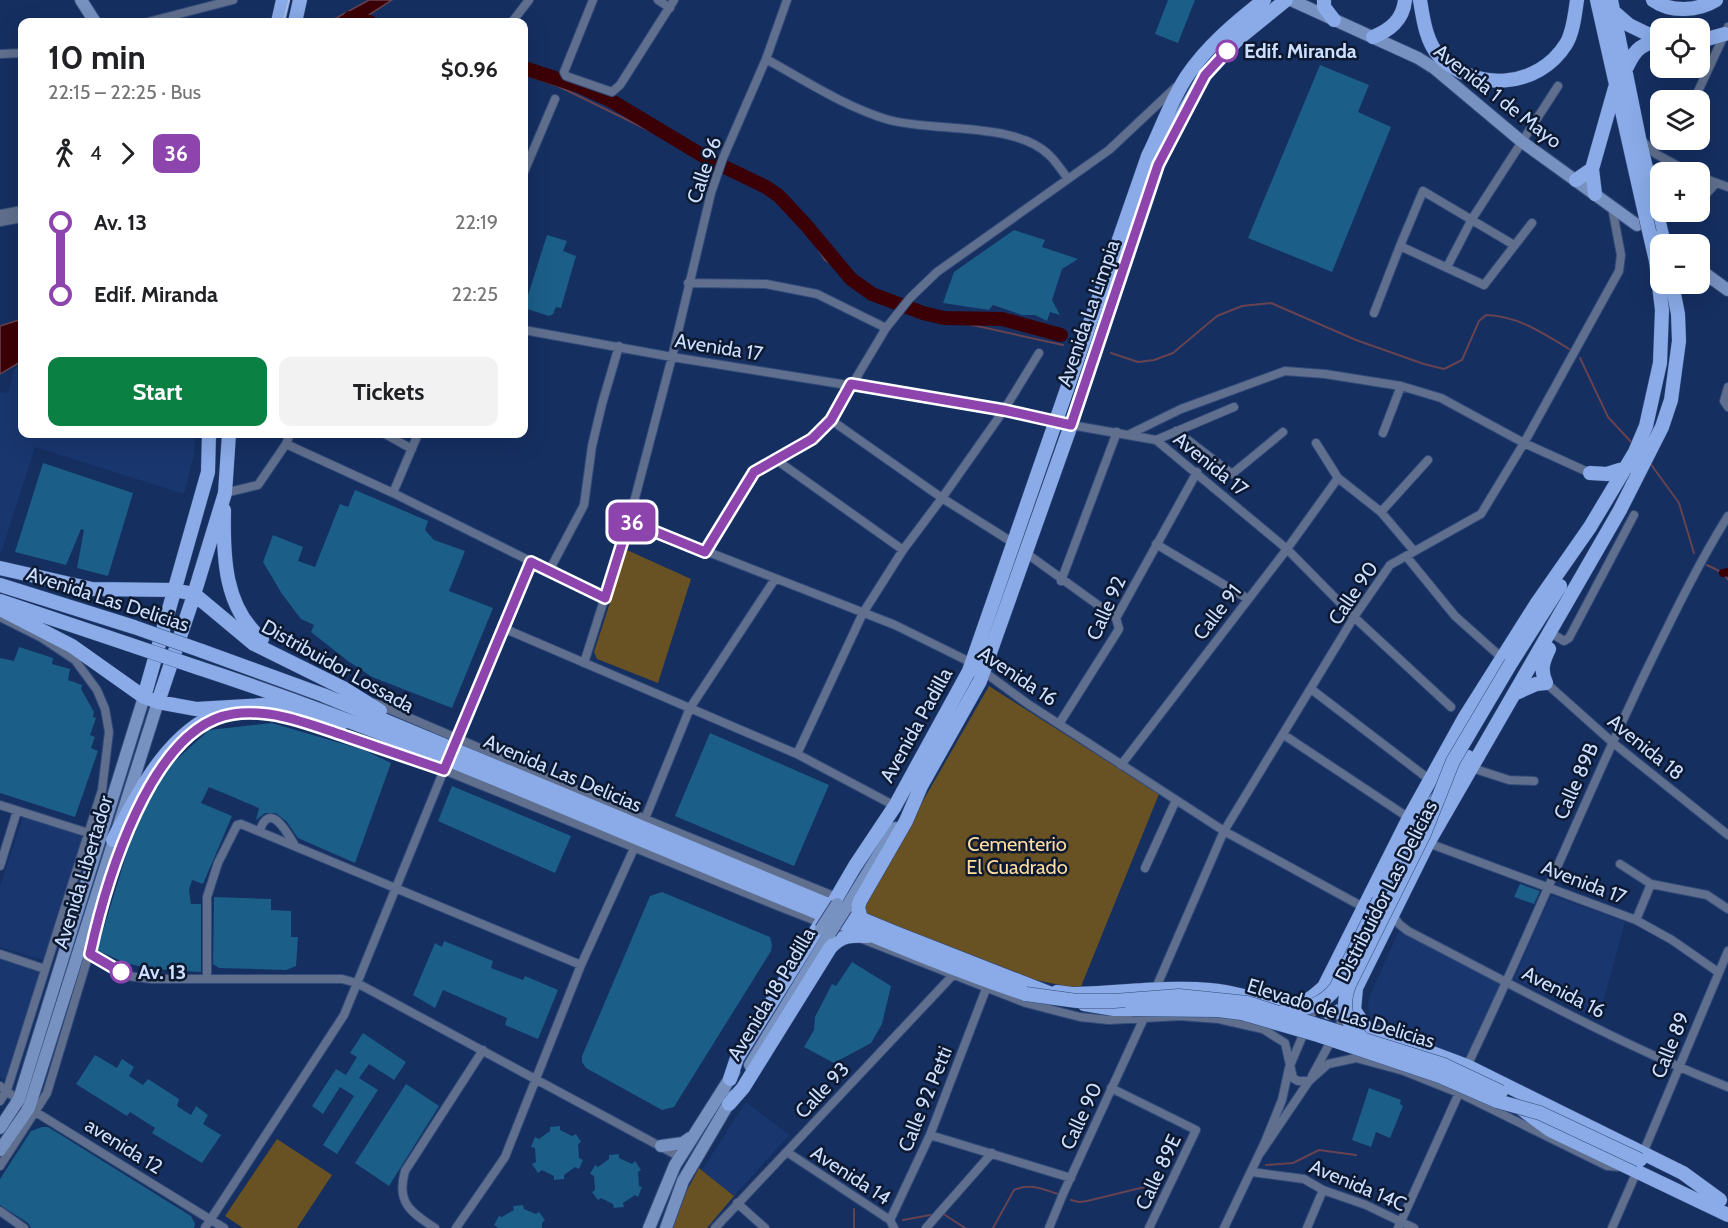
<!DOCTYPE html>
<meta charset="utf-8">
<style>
body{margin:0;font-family:Cabin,sans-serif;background:#f2f2f2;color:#202124;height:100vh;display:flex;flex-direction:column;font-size:22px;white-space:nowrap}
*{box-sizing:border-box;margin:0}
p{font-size:20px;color:#757577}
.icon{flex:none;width:33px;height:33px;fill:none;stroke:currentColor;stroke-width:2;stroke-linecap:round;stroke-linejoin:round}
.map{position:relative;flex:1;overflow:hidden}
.drawer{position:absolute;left:18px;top:18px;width:510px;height:420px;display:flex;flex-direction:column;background:#fff;border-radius:12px;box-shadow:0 6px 24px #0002}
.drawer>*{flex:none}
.badge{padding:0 12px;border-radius:9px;font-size:21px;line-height:39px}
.fabs{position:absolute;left:1650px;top:18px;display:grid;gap:12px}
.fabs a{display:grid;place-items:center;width:60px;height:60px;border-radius:12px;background:#fff;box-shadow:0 6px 24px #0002;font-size:30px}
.map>.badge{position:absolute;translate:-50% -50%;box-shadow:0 0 0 3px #fff}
.legs{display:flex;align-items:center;gap:9px;height:66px;padding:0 30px;font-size:20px}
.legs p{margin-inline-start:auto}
.headline{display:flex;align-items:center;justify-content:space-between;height:102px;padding:0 30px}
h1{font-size:33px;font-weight:800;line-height:45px}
.action{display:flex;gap:12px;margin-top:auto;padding:12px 30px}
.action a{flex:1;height:69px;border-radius:12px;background:#0b8043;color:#fff;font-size:24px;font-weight:800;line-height:69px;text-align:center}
.action a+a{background:#f2f2f2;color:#202124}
ul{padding:0 30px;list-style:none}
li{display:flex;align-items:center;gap:21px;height:72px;font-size:22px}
li i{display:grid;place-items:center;width:9px;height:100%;margin:0 8px;background:currentColor}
li i::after{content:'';width:15px;height:15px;margin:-8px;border:4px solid;border-radius:50%;background:#fff}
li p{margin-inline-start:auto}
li:first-child i{background:linear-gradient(#0000 50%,currentColor 0)}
li:last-child i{background:linear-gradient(currentColor 50%,#0000 0)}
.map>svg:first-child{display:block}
.built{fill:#19366f}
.green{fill:#685122}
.water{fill:#3b0006;stroke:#674351;stroke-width:1.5}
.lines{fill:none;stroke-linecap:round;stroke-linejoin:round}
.stream{stroke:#674351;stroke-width:2}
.canal{stroke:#3b0006;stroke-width:8}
.river{stroke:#3b0006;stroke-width:14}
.building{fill:#1b5e88}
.street-casing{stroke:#324b7a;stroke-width:10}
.secondary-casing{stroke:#324b7a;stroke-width:14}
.primary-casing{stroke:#324b7a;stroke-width:15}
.street{stroke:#5f6f8d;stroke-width:8}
.secondary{stroke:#7791c0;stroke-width:12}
.primary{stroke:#8aabe8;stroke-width:14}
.tram{stroke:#acbfe2;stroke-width:1.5}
.secondary-bridge-casing{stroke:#324b7a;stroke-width:14;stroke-linecap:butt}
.primary-bridge-casing{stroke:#324b7a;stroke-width:15;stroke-linecap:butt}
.secondary-bridge{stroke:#7791c0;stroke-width:12}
.primary-bridge{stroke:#8aabe8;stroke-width:14}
.line-1-casing{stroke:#fff;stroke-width:14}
.line-1{stroke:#8e44ad;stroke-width:9}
.stop-1-dot{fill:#fff;stroke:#8e44ad;stroke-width:3}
.labels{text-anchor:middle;stroke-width:5;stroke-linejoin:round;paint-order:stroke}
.stop-label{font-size:20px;font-weight:bold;fill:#cddfff;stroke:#0d1930;text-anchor:start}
.street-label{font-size:20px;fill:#cddfff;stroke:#0d1930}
.park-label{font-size:20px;fill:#fedda1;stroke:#0d1930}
</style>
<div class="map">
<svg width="1728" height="1228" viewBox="0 0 1728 1228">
<rect width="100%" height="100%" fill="#152f61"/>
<!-- built -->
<path class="built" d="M22 365V434H195L194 455 184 494 35 447 0 556V392L8 393 14 370Z
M23 817 83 836 46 961 0 947V886Z
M1551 895 1625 922 1598 1020 1514 979Z
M1399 931 1501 984 1465 1060 1373 1020 1369 1014 1368 1000Z
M0 959 41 971 8 1082 0 1077Z
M746 1102 789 1135 734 1196 702 1170Z"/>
<!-- green -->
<path class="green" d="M627 550 691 579 658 683 597 659 594 652Z
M989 686 1159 794 1080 989 1025 978 859 912Z
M277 1139 332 1175 297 1228H243L225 1216Z
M699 1168 734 1196 707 1228H672L684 1196Z"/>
<!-- water -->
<path class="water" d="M369 0H392L358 22H329Z
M22 319V361L0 374V326Z"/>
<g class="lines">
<!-- stream -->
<path class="stream" d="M524 74 558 86 787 198 825 260 899 308
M904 310 1063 345
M1111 353 1138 362 1154 360 1173 353 1217 316 1242 306 1271 303 1356 340 1424 364 1444 369 1462 360 1479 321 1486 315C1518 316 1543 333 1569 349
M1580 358 1608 417 1632 443
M1650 463 1679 503 1694 553
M1707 565 1723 573 1728 580
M1266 1165 1293 1163 1319 1150 1356 1155
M1071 1200 1079 1202 1087 1201 1161 1183
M854 1209V1228
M945 1215 965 1228
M903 1220 936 1214
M993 1228 1014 1190C1030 1183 1042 1189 1058 1194"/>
<!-- canal -->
<path class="canal" d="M1723 573 1728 572"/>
<!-- river -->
<path class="river" d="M350 18 370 22
M524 68 579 86 610 100 710 160 766 187 779 196 806 225 851 279 872 294 923 313 944 318 1002 319 1061 335"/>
</g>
<!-- building -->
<path class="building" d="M1168 0H1195L1178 43 1155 34Z
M1320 65 1369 85 1358 112 1391 127 1332 272 1248 238Z
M1014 230 1045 240 1042 247 1078 259 1062 269 1052 300 1060 315 1050 312 1047 321 1035 315H1022L993 305 989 310 943 303 954 272Z
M547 235 567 241 563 251 576 256 561 308 556 307 553 314 549 316 524 308Z
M43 463 133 493 108 576 77 568 84 530 81 529 66 565 15 552Z
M355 490 428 521 425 530 434 540 465 551 449 591 493 608 452 708 372 677 348 661 311 632 314 625 301 619 282 594 263 562 273 535 303 547 298 561 315 567 340 504 348 507Z
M19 647 53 658 52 664 70 669 68 680 82 685 81 689 94 712 93 717 96 718 90 735 95 737 91 748 98 751 75 817 0 793V658L14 661Z
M272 723 364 750 391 763 355 863 298 838 287 822 276 813H265L256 820 259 808 209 787 201 803 232 816 203 884 192 880 189 890 191 904H201V972L153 969 125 963 97 950 128 849 154 786 164 771 209 730Z
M710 733 829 785 794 866 675 816Z
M452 786 571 836 555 873 438 821Z
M1520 884 1540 891 1534 904 1514 897Z
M662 892 770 937 772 945 771 951 674 1107 662 1110 586 1068 582 1062V1056L650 896Z
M214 897 271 899V910L291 911V937H298L296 966 286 970 219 968 213 964Z
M444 941 493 961 491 968 523 980 525 976 558 990 538 1039 505 1025 507 1018 443 990 435 1008 413 995 435 943 442 947Z
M852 962 891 986 882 1024 871 1043 834 1063 804 1047 814 1030 815 1017 832 984 836 986Z
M363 1033 406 1062 394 1080 369 1064 359 1078 378 1090 337 1154 323 1145 354 1096 340 1087 323 1114 312 1106 336 1069 346 1075 357 1057 350 1053Z
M95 1055 117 1068 122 1059 134 1067 129 1076 143 1085 148 1079 179 1099 177 1106 191 1115 196 1106 208 1115 203 1124 221 1135 202 1163 152 1133 155 1128 130 1112 127 1116 76 1084Z
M406 1084 439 1106 389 1186 355 1163Z
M1369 1088 1401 1100 1400 1104 1403 1106 1390 1138 1376 1132 1371 1147 1352 1140Z
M560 1126V1130L572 1136 576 1134 581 1142 578 1144 579 1158 583 1160 579 1169 575 1167 564 1175V1179L554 1180V1176L542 1170 538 1173 532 1164 536 1162 535 1148 531 1147 535 1137 539 1139 550 1131V1127Z
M42 1127H48L191 1216 195 1224 194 1228H31L28 1223 0 1205V1179L31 1131Z
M619 1154V1158L632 1164 635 1161 641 1170 638 1172 639 1186 642 1187 638 1197 635 1195 623 1203 624 1207 614 1208 613 1204 601 1198 598 1200 592 1192 595 1190 594 1176 590 1174 595 1165 598 1167 609 1159V1155Z
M523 1205 524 1209 536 1214 539 1212 545 1220 542 1223V1228H498L494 1225 499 1216 502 1217 514 1210 513 1206Z"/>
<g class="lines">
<!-- street casing -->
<g class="street-casing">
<path id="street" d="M593 0 564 72 566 76 612 92 620 85 674 0
M658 0 670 8
M148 22 233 0
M512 22 529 0
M0 54 22 53
M766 59C806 81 845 107 889 120 933 132 1014 122 1048 154 1056 161 1062 171 1068 179
M1694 100 1728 27
M1640 139 1656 154 1689 172
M524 172 555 99
M1700 177 1728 187
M1700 201 1716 183
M1689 213 1690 212
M0 214 22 210
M0 222 22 218
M1514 245 1423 191 1400 246 1484 285 1532 223
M1447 267 1472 219 1558 86
M688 283 766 284 817 294 886 328
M1374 313 1400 246
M524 330 672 357 1004 410 1071 425 1156 440 1287 549 1354 617 1451 707
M1728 387 1724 401 1728 407
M831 420 942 498 1015 544
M1176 431 1232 474 1283 432
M1383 433 1401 386
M385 434 412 449
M1130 434 1181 409 1285 371 1325 374 1401 386 1441 398 1524 443 1590 473
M1156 440 1234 407
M1316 443 1338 478 1381 512 1414 551
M286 444 393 493 605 598
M775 459 903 550
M225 493 258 485 286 444 290 434
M393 493 418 434
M1381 512 1428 460
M629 521 895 625 972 663 1028 704 1224 831 1363 907
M1156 544 1248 599
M705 552 754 472 812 439 831 420 886 328 910 298 937 272 1109 150 1176 87
M1026 553 1116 618
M1406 556 1455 616 1502 658
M549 571 584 505 592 446 602 404 619 346
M1061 581 1117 432
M0 617 42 638 75 660 97 690 105 709 109 732 102 790 7 1090 0 1101
M503 628 797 754 895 806
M1556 636 1564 641 1569 638 1634 515
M584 663 629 521 672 357 711 193 723 158 766 59 787 0
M1546 683 1612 742 1728 835
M1311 689 1430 780
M375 703 645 819 836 897
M216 719 233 714 277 715 444 770 773 904 1026 1003 1080 1017 1109 1020 1180 1016 1219 1019 1263 1029 1285 1043 1293 1078 1298 1081H1309
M1059 724 1119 629 1116 618 1197 472
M1284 735 1409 818
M451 753 531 562
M797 754 863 613 903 550 942 498 1004 410 1039 353
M1121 765 1287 549 1338 478
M1472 768 1509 780 1534 781
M0 805 101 837
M260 830C270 801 287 832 294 844
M640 831 690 708 775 579
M1428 843 1636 920 1672 940 1718 972
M1620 864 1651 884 1707 895 1728 909
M0 866 17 811
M1145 868 1176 800
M1393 915 1399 924 1408 931C1513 985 1618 1044 1728 1087
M1636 920 1651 884
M88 952 128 976 151 979H342L357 983 680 1157
M0 954 45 969
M207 979V897L218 863 237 825 241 824 581 965
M1155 990 1224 831 1354 617 1390 565 1481 514 1524 443 1619 271 1621 255 1612 207
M1467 1066C1531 933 1585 797 1649 665 1674 614 1698 564 1728 516
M1312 1076 1346 1013
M0 1086 29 1108 224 1228
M1111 1088 1196 1130 1149 1228
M930 1135 1071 1178
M787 1152 890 1220 894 1228
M1261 1152 1309 1081 1328 1064 1356 1058 1404 1071 1459 1093 1607 1166 1621 1167
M1643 1153 1728 951
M0 1166 47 1093 110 884 122 847 146 792
M1252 1172 1304 1179 1323 1190 1366 1205 1414 1228
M737 1203 765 1228
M0 1211 24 1228
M890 1220 930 1135 986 989
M205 1228 344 1015 446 765
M435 1228C410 1212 396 1202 405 1171L483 1050
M456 1228 505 1157 581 965 636 844
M715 1228 953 975
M926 1228 992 1153
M1049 1228 1063 1194 1144 1018
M1224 1228 1265 1142 1282 1100 1289 1068 1316 1004
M1307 1228 1323 1190
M1398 1228 1459 1093
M1612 1228 1637 1171"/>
</g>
<!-- secondary casing -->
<g class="secondary-casing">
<path id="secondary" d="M81 0 95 22
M1291 0 1418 58 1434 68 1521 141 1637 225
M1700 270 1728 290
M846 908 895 828
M750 1065 830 933
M0 1128 19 1099 144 697
M661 1146 683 1143 690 1138
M0 1150 29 1108 158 702
M649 1228 675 1165 734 1072
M666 1228 683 1181 733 1096"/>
</g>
<!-- primary casing -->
<g class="primary-casing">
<path id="primary" d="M1324 0V7L1334 20
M1420 0C1423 18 1426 42 1439 56 1475 92 1538 89 1566 44 1573 33 1575 14 1577 0
M1597 0 1646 218
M1611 0 1639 138 1662 235
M1653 0C1671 13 1698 11 1716 0
M1614 12 1629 25 1660 40
M278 22 283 0
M295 22 300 0
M1373 37C1390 30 1403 20 1405 0
M1700 41 1725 34
M1625 71C1634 51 1638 46 1659 39
M1576 180 1592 169
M1595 194 1592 169 1615 88
M1672 284 1678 314 1679 341 1671 400 1662 427 1620 510 1428 843 1356 988 1354 1010 1366 1028 1467 1066 1683 1173 1720 1200
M1590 473 1607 474 1626 468
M224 510C223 556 224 608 262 639
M0 568 92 589 174 590 194 594 254 644 343 688 380 711
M0 585 134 627
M0 601 128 644
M0 609 72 646 144 697 158 702 196 709 264 705 340 725
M202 651 323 695 893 932 1054 995
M1511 663 1560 586
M196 667C405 735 604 826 807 908 879 938 951 969 1026 994
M1516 693 1536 684 1546 683C1540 670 1543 661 1549 649
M144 697 208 472 209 434
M158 702 192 601 225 493 229 434
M113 840C139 792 167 733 221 712
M1379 900 1415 828 1468 757
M831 907 855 866 895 806 969 671 1148 156C1161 130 1171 100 1187 76 1207 46 1236 22 1264 0
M861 919 858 907 860 901 906 821 921 786 980 681 1071 425 1158 165 1175 128 1205 75 1238 39 1286 0
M1057 992 1072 994C1118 993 1165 986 1210 990 1239 992 1268 1006 1297 1003 1308 1002 1315 995 1324 987L1409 818 1465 717 1537 603 1590 527 1635 452 1646 426 1660 363 1662 310 1656 261
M1322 992 1320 1004C1329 1020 1343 1012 1352 1000
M1084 1004 1114 1009H1132
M730 1079 737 1058 824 918
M729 1104 743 1088 830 948C841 935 852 935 868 936
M1519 1107 1550 1130 1728 1215"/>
</g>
<!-- street -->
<use href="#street" class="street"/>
<!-- secondary -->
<use href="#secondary" class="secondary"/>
<!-- primary -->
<use href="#primary" class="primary"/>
<!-- tram -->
<path class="tram" d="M283 22 289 0
M216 435V434"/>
<!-- secondary-bridge casing -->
<g class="secondary-bridge-casing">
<path id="secondary-bridge" d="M821 929 837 904
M830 933 846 908"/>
</g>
<!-- primary-bridge casing -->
<g class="primary-bridge-casing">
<path id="primary-bridge" d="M1646 218 1656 261
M1662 235 1664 244
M134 627 202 651
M128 644 196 667
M1026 994 1077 1001H1114L1179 996 1247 1003 1444 1065 1501 1092
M1132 1009 1218 1010 1242 1013 1318 1035 1440 1076 1497 1101 1540 1113 1640 1160
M1285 1011C1306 1009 1323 1005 1336 988L1379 900
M1362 1038C1345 1023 1341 1006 1349 985L1424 834 1453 761 1511 663"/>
</g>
<!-- secondary-bridge -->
<use href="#secondary-bridge" class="secondary-bridge"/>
<!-- primary-bridge -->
<use href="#primary-bridge" class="primary-bridge"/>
</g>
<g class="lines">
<!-- line-1 casing -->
<g class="line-1-casing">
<path id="line-1" d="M121 972 90 954C105 885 150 726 233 714 272 708 312 725 348 737 380 748 412 759 444 770L531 562 605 598 629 521 705 552 754 472 812 439 831 420 851 384 1004 410 1071 425 1158 165 1205 75 1227 51"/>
</g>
<!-- line-1 -->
<use href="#line-1" class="line-1"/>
</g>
<!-- markers -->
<g class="stop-1-dot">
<circle cx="1227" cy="51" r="10"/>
<circle cx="121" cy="972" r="10"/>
</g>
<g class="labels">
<!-- stop labels -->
<g class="stop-label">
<text x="1244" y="58">Edif. Miranda</text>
<text x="138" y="979">Av. 13</text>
</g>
<!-- street labels -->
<g class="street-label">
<text transform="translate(1498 96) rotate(38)" y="7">Avenida 1 de Mayo</text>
<text transform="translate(704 170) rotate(-71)" y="7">Calle 96</text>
<text transform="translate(1088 313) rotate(-71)" y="7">Avenida La Limpia</text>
<text transform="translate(719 347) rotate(9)" y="7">Avenida 17</text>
<text transform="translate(1211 464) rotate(39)" y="7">Avenida 17</text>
<text transform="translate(1353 593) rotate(-56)" y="7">Calle 90</text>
<text transform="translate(108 599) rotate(18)" y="7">Avenida Las Delicias</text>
<text transform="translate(1106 608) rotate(-66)" y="7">Calle 92</text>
<text transform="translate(1217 612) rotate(-52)" y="7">Calle 91</text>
<text transform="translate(338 666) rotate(29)" y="7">Distribuidor Lossada</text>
<text transform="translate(1018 676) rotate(34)" y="7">Avenida 16</text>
<text transform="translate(916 725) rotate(-61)" y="7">Avenida Padilla</text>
<text transform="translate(1646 747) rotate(39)" y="7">Avenida 18</text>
<text transform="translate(563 773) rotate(23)" y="7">Avenida Las Delicias</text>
<text transform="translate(1576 781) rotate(-66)" y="7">Calle 89B</text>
<text transform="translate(83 872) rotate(-73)" y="7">Avenida Libertador</text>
<text transform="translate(1584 882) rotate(21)" y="7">Avenida 17</text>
<text transform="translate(1386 891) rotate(-63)" y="7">Distribuidor Las Delicias</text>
<text transform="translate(1564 992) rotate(27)" y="7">Avenida 16</text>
<text transform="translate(771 994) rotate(-59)" y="7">Avenida 18 Padilla</text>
<text transform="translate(1341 1013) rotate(17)" y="7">Elevado de Las Delicias</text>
<text transform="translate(1670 1045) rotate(-68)" y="7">Calle 89</text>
<text transform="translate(822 1090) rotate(-47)" y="7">Calle 93</text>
<text transform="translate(925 1099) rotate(-68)" y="7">Calle 92 Petti</text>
<text transform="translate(1081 1116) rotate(-65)" y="7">Calle 90</text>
<text transform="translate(124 1146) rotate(32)" y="7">avenida 12</text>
<text transform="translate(1158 1172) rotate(-65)" y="7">Calle 89E</text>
<text transform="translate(851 1175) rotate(33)" y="7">Avenida 14</text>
<text transform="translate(1358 1185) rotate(23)" y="7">Avenida 14C</text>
</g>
<!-- park labels -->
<g class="park-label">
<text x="1017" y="851">Cementerio<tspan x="1017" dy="23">El Cuadrado</tspan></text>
</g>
</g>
</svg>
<div class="fabs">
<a><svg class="icon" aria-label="locate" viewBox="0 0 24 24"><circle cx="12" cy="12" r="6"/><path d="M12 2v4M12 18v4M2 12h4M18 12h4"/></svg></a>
<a><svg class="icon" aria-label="layers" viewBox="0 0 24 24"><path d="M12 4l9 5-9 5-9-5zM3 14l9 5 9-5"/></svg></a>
<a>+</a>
<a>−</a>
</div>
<b class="badge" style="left:632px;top:522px;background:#8e44ad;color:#fff">36</b>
<section class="drawer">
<div class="headline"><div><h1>10 min</h1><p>22:15 – 22:25 · Bus</p></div><b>$0.96</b></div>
<div class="legs"><svg class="icon" aria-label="walk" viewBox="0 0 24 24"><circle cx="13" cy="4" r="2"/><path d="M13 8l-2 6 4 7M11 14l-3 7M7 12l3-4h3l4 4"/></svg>4<svg class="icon" aria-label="forward" viewBox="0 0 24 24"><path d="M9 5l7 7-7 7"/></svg><b class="badge" style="background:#8e44ad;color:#fff">36</b></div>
<ul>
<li><i style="color:#8e44ad"></i><b>Av. 13</b><p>22:19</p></li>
<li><i style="color:#8e44ad"></i><b>Edif. Miranda</b><p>22:25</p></li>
</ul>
<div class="action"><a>Start</a><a>Tickets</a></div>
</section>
</div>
